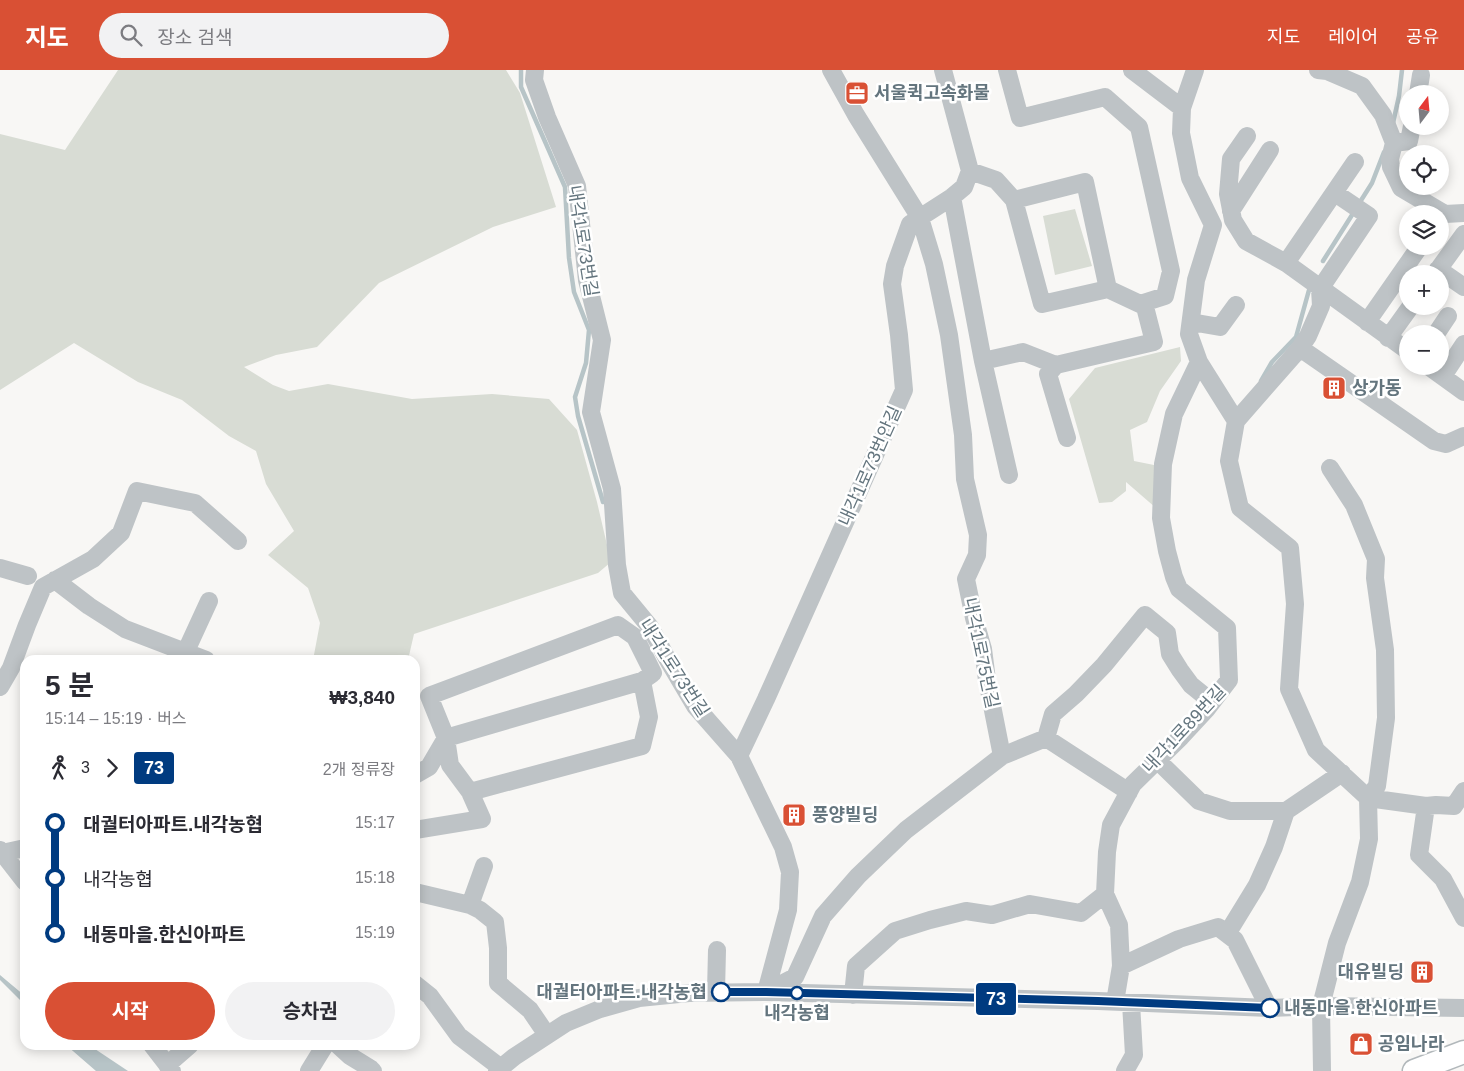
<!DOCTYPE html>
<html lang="ko">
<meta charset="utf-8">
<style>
body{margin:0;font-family:Arial,"Noto Sans KR",sans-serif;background:#f2f2f3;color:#2b2b33;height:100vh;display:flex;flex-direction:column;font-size:19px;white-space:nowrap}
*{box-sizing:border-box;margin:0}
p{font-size:16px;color:#7c7c81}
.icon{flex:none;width:28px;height:28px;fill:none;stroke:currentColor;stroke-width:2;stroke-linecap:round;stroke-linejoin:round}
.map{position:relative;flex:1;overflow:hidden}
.details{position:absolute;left:20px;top:585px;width:400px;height:395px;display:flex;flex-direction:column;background:#fff;border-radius:15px;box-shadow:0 2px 12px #0003}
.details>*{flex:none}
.badge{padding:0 10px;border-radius:4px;font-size:18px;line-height:32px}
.needle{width:32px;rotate:16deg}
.buttons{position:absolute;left:1399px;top:15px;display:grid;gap:10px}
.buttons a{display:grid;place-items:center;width:50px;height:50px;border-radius:50%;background:#fff;box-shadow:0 2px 12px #0003;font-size:25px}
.map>.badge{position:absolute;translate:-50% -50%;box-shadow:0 0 0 2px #fff}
.legs{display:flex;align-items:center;gap:8px;height:55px;padding:0 25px;font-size:16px}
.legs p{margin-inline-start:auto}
.headline{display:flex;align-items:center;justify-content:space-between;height:85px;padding:0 25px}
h1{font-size:28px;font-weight:700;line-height:38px}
.cta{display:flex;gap:10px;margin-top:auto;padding:10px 25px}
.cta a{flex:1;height:58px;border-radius:30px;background:#d95034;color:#fff;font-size:20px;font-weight:700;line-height:58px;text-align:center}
.cta a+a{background:#f2f2f3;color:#2b2b33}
ul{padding:0 25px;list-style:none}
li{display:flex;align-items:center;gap:18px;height:55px;font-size:19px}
li i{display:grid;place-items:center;width:8px;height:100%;margin:0 6px;background:currentColor}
li i::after{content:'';width:12px;height:12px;margin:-6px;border:4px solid;border-radius:50%;background:#fff}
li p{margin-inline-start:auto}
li:first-child i{background:linear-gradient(#0000 50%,currentColor 0)}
li:last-child i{background:linear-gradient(currentColor 50%,#0000 0)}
header{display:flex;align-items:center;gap:30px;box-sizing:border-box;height:70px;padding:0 25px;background:#d95034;color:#fff}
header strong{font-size:24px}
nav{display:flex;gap:28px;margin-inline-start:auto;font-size:18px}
.search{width:350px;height:45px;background:#f2f2f3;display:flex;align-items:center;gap:12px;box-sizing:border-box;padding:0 18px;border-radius:28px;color:#7c7c81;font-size:19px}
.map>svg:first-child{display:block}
.green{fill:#d8dcd4}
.water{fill:#b7c4c7}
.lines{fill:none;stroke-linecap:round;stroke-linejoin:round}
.stream{stroke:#b7c4c7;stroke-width:4.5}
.major-casing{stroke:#b2b8bb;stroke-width:25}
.minor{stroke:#bec3c6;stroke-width:18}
.major{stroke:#fff;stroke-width:22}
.line-1-casing{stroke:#fff;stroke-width:11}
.line-1{stroke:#003b80;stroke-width:8}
.stop-1-dot{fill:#fff;stroke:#003b80;stroke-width:2.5}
.labels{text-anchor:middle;stroke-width:5;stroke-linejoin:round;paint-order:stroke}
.poi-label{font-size:18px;font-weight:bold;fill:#64757e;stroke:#fff;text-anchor:start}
.street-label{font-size:18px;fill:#64757e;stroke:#fff}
.stop-label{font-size:18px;font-weight:bold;fill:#64757e;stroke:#fff;text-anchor:end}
</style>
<header>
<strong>지도</strong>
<div class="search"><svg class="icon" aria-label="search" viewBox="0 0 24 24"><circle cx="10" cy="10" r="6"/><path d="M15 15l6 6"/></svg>장소 검색</div>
<nav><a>지도</a><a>레이어</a><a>공유</a></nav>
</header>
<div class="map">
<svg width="1464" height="1001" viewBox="0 0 1464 1001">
<rect width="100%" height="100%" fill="#f8f7f5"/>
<!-- green -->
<path class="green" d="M118 0H506L520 23 556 137 493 157 379 213 317 277 276 285 244 297 273 315 289 321 328 314 412 329 492 324 549 329 577 360 597 432 611 492 598 503 414 564 408 590H313L320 553 308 518 268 485 294 461 266 414 256 381 229 366 182 330 138 312 74 273 0 320V64L65 80Z
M1075 139 1092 196 1055 205 1043 146Z
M1180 277 1181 291 1160 321 1147 352 1130 360 1134 391 1159 396 1156 438 1126 412V421L1112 432 1099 433 1069 329 1095 298Z"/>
<!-- water -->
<path class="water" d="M0 905 25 926V935L0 910Z
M66 975H89L128 1001H96Z"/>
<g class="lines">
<!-- stream -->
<path class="stream" d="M521 0V17L565 117 569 188 574 222 589 260 586 293 575 327 578 346 603 432
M1393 53 1399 26 1402 0
M1360 132 1372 113 1384 82
M1323 191 1352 145
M1261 311 1272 292 1296 267 1309 220"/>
<!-- major casing -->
<g class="major-casing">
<path id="major" d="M1414 1001 1464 982"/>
</g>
<!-- minor -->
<path class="minor" d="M535 0 534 10 547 47 577 116 587 210 602 270 591 342 612 419 617 495 622 523 650 557 669 592 695 636 739 686 783 777 790 802 788 840 766 922
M1132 0 1182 38
M1195 0 1182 38 1181 63 1190 108 1213 155 1196 210 1189 264 1199 292 1236 351
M1318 0 1327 1 1362 16 1383 45 1394 73 1390 89 1391 97 1401 118 1445 144 1464 143
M1418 24 1421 5
M1247 66 1231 89 1228 124 1233 150 1246 171 1286 193
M1394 73 1409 71 1412 56
M1355 92 1286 193 1408 281
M970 101 996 110 1014 130 1085 112 1108 219 1140 234 1165 226 1171 201 1139 57 1105 27 1020 48 1007 0
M952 127 983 291 1009 405
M1014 130 1042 234 1108 219
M1231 141 1270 80
M1438 199 1464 217
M1435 204 1464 164
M1191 252 1220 257 1236 235
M1367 252 1420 176
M1436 264 1448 246
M1388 268 1411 236
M1300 278 1434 371 1446 374 1464 366
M983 291 1023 282 1056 295 1154 272 1144 233
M1056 295 1048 304 1067 368
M1428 296 1464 322
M1443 306 1464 274
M1330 398 1354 435 1376 489 1375 508 1385 580 1386 648 1377 716 1368 728 1426 736 1436 735 1454 736 1464 721
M0 498 28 506
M55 510 89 536 125 559 206 590
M186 581 209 531
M0 617 11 598 27 555 43 517 93 489 121 463 137 421 195 433 238 471
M1046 668 1053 644 1076 624 1104 595 1145 545 1167 563 1170 584 1180 600 1191 615 1212 632
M739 686 766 629 904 320 899 265 892 214 895 196 910 154 952 127 964 117 970 101 943 0
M1002 686 1046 668 1129 722
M1157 690 1199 731 1230 741H1286L1274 777 1257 815 1227 864
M415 705 429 697 446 668 642 611 652 604
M470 722 450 695 446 668 429 626 618 555 635 567 653 603
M1426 736 1419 785 1443 809 1464 848
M1286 741 1342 703
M415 760 482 749 470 722 642 676 649 647 642 611
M0 780 25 812
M2 783 25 778
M484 796 470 835 480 840 495 852 498 878V913L530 940 547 965
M415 822 470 835
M1121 896 1179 869 1218 857 1235 870 1269 938
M415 914 430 926 459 966 501 998
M716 922 717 880
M766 922 795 907 823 846 858 806 906 760 1002 686 987 610 983 579 974 548 966 509 977 485 978 465 965 409 963 365 949 265 934 194 920 148 856 45 831 0
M853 925 856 896 895 861 930 850 966 841 992 845 1030 834 1081 843 1105 824
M1115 932 1121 896 1119 855 1105 824 1107 782 1111 755 1133 714 1181 667 1206 640 1229 610 1227 558 1179 519 1174 507 1167 481 1161 448 1163 394 1174 344 1199 292
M152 975 172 1001
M338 975 350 986 371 999 373 1001
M167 995 190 975
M309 1001 325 975
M497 1001 514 987 566 953 600 939 639 928 689 923 766 922 1098 931 1269 938 1321 936 1464 938
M1125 1001 1134 985 1131 933
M1322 1001 1321 936 1337 873 1360 812 1369 769 1368 728 1316 680 1289 619 1295 534 1290 478 1240 438 1229 391 1236 351 1300 278 1308 266 1321 236 1320 219 1369 146 1335 123"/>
<!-- major -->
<use href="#major" class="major"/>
</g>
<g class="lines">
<!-- line-1 casing -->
<g class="line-1-casing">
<path id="line-1" d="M721 922H766L1098 931 1270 938"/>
</g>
<!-- line-1 -->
<use href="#line-1" class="line-1"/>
</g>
<!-- icons -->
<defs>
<g id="office-square" transform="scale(1.25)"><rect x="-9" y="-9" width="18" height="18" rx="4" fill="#d95034" stroke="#fff"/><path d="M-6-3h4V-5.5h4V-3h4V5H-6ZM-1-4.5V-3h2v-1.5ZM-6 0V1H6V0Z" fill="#fff"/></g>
<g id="building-square" transform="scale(1.25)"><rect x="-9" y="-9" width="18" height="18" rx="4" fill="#d95034" stroke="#fff"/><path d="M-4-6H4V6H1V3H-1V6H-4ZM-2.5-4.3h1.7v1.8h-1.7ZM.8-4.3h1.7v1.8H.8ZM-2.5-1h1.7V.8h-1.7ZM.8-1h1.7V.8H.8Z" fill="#fff"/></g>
<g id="shop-square" transform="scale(1.25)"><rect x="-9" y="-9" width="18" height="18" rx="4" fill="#d95034" stroke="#fff"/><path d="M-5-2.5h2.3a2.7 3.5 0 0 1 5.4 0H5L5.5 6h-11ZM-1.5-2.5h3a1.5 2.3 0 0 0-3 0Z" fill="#fff"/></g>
</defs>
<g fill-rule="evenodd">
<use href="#office-square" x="857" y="23"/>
<use href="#building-square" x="1334" y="318"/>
<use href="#building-square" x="794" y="745"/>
<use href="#building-square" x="1422" y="902"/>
<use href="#shop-square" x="1361" y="974"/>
</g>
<!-- markers -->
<g class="stop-1-dot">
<circle cx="721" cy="922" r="9"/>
<circle cx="797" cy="923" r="6"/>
<circle cx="1270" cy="938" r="9"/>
</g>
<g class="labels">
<!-- poi labels -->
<g class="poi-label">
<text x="874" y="29">서울퀵고속화물</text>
<text x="1352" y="324">상가동</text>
<text x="812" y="751">풍양빌딩</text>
<text x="1404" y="908" text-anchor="end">대유빌딩</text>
<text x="1378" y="980">공임나라</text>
</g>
<!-- street labels -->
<g class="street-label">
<text transform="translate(583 171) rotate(81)" y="6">내각1로73번길</text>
<text transform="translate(870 396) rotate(-66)" y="6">내각1로73번안길</text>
<text transform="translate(981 583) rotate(78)" y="6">내각1로75번길</text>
<text transform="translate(674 598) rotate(57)" y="6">내각1로73번길</text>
<text transform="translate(1184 659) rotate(-47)" y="6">내각1로89번길</text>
</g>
<!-- stop labels -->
<g class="stop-label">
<text x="707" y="928">대궐터아파트.내각농협</text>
<text x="1284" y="944" text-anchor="start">내동마을.한신아파트</text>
<text x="797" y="949" text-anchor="middle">내각농협</text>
</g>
</g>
</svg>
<div class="buttons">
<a><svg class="needle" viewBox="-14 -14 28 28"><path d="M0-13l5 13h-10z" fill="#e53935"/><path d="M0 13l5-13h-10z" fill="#7c7c81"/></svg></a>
<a><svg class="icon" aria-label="locate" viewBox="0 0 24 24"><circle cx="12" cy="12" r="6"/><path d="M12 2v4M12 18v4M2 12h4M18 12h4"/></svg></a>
<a><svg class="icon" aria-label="layers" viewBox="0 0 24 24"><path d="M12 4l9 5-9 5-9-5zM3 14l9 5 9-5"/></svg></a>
<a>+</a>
<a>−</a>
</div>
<b class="badge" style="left:996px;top:929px;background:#003b80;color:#fff">73</b>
<section class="details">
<div class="headline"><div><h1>5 분</h1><p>15:14 – 15:19 · 버스</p></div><b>₩3,840</b></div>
<div class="legs"><svg class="icon" aria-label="walk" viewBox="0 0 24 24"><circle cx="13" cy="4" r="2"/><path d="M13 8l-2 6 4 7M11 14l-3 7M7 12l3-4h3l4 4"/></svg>3<svg class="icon" aria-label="forward" viewBox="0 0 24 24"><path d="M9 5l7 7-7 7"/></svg><b class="badge" style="background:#003b80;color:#fff">73</b><p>2개 정류장</p></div>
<ul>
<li><i style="color:#003b80"></i><b>대궐터아파트.내각농협</b><p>15:17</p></li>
<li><i style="color:#003b80"></i><span>내각농협</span><p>15:18</p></li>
<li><i style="color:#003b80"></i><b>내동마을.한신아파트</b><p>15:19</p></li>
</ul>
<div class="cta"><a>시작</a><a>승차권</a></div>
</section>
</div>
